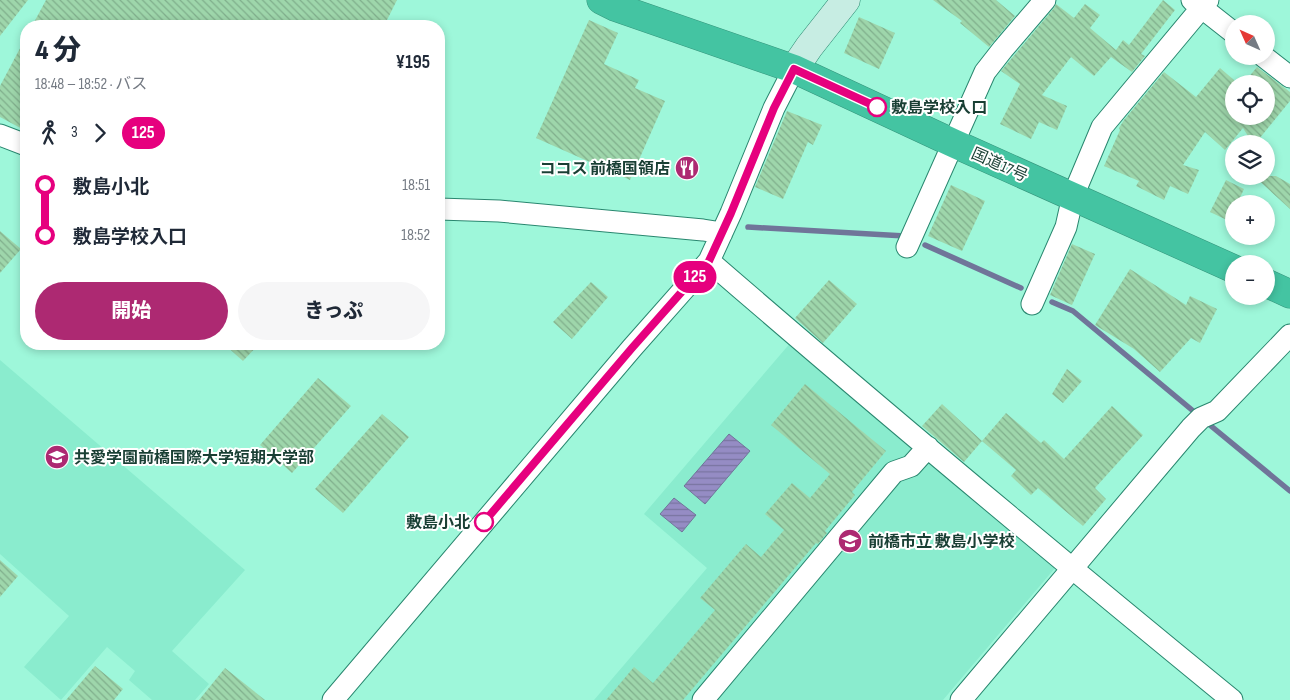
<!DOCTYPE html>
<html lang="ja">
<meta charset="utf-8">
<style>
body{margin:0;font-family:"Sofia Sans Condensed","Noto Sans JP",sans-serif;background:#f6f6f7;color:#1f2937;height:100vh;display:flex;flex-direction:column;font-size:19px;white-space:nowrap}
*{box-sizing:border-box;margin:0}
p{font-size:16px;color:#747a83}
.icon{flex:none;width:28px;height:28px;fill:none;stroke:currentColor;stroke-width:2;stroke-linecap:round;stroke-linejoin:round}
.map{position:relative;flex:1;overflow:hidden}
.drawer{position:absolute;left:20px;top:20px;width:425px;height:330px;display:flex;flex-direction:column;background:#fff;border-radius:20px;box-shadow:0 2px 8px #0003}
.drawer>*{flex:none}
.badge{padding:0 10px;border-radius:16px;font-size:18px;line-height:32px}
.needle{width:32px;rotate:315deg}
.buttons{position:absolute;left:1225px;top:15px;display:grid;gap:10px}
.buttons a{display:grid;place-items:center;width:50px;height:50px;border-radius:50%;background:#fff;box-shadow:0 2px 8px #0003;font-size:25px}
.map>.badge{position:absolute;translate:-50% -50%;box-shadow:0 0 0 2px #fff}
.legs{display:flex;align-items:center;gap:8px;height:55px;padding:0 15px;font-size:16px}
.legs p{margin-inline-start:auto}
.overview{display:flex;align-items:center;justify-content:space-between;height:85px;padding:0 15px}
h1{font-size:28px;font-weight:800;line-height:38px}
.action{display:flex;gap:10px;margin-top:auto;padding:10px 15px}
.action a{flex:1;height:58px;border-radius:30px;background:#ad2972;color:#fff;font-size:20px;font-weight:800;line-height:58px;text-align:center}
.action a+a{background:#f6f6f7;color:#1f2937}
ul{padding:0 15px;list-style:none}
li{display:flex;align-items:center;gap:18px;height:50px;font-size:19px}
li i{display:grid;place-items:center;width:8px;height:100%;margin:0 6px;background:currentColor}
li i::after{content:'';width:12px;height:12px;margin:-6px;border:4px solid;border-radius:50%;background:#fff}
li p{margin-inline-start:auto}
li:first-child i{background:linear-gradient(#0000 50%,currentColor 0)}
li:last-child i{background:linear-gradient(currentColor 50%,#0000 0)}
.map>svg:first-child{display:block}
.built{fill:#8aecce}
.water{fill:url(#water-rules);stroke:#707599}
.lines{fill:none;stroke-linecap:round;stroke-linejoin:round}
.stream{stroke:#707599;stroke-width:5.5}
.building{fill:url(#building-back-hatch)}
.street-casing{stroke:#29876f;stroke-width:23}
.secondary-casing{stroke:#29876f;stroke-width:29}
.highway-casing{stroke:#35957c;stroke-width:29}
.street{stroke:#fff;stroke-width:21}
.secondary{stroke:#c7ede3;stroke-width:28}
.highway{stroke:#44c4a2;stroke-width:28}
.line-1-casing{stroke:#fff;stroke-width:11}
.line-1{stroke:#e6007e;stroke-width:8}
.stop-1-dot{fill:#fff;stroke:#e6007e;stroke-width:2.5}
.labels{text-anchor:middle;stroke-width:4;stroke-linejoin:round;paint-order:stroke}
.stop-label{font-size:16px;font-weight:bold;fill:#193f34;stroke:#fff;text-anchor:start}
.street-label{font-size:16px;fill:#193f34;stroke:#fff}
.poi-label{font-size:16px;font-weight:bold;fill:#193f34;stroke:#fff;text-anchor:start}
</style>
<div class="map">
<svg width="1290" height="700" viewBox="0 0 1290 700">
<defs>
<pattern id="water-rules" width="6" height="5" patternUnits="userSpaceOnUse" patternTransform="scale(1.25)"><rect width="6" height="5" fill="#958cc4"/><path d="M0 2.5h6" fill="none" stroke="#7974a0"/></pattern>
<pattern id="building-back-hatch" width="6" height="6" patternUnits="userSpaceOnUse" patternTransform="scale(1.25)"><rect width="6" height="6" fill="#9ed6ab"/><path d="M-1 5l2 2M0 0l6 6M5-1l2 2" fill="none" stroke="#80af8c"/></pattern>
</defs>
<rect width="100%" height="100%" fill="#9ef7da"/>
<!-- built -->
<path class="built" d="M792 341 1055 568 943 700H594L707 568 644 514Z
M0 360 245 570 172 651 209 684 195 700H152L129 680 135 671 107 647 61 700 24 667 69 616 0 554Z"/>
<!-- water -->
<path class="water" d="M729 434 750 451 705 504 684 486Z
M674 498 696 515 682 532 660 514Z"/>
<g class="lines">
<!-- stream -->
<path class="stream" d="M748 227 905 236
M925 245 1021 288
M1052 302 1073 311 1198 415
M1205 421 1290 491"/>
</g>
<!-- building -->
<path class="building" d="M0 0H28L0 36Z
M46 0H397L384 26H32Z
M933 0H996L1015 16 989 47 960 23 962 21Z
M1163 0 1175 10 1141 54 1145 56 1132 72 1111 57 1094 76 1071 57 1042 95 1067 106 1057 130 1039 122 1031 139 1000 124 1020 84 1001 71 1054 8 1056 4 1074 18 1085 4 1100 15 1090 28 1116 50 1123 40 1129 45Z
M859 17 895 33 879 69 844 53Z
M589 20 618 33 604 64 639 80 635 88 665 101 630 180 536 138Z
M26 37V131L0 117V86Z
M1257 67 1290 92V101L1255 144H1253L1243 128 1225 150 1205 132 1183 165 1199 170 1188 194 1170 186 1164 200 1136 186 1139 181 1104 166 1120 130 1119 128 1124 120 1164 72 1196 97 1220 68 1234 80V116H1266V84H1243Z
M787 111 822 125 813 145 808 142 783 199 755 187Z
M1254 176H1276L1290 184V209Z
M1226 180 1244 189 1237 204H1234V211L1229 221 1210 212Z
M951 185 985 201 962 251 928 236Z
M0 231 21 249 0 273Z
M1072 244 1095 254 1072 305 1050 295Z
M1130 269 1186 305 1190 296 1217 309 1200 343 1191 338 1160 372 1134 349 1095 325Z
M829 280 857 304 823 343 795 318Z
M591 282 608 297 572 339 553 322Z
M224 344H259L243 361Z
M1067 369 1082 381 1063 403 1052 394Z
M318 378 351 406 292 473 260 445Z
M805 384 886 451 852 492 855 495 825 531 827 533 818 544 816 543 683 700H606L634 667 653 683 715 610 700 598 746 544 761 557 784 530 765 514 792 483 810 498 830 474 771 425Z
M942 404 982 441 964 462 922 426Z
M1112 406 1143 435 1095 488 1106 499 1083 526 1038 488 1031 495 1011 476 1016 470 982 441 1006 413 1041 443 1044 440 1064 459Z
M382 414 409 437 343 513 315 489Z
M0 560 18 576 0 597Z
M95 666 123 689 114 700H66Z
M225 668 265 700H199Z"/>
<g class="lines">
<!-- street casing -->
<g class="street-casing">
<path id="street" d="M1192 0 1234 33
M1263 56 1290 77
M0 135 26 145
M439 209 499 211 703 230 722 233
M907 247 985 72 1003 49 1045 0
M709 261C881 410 1056 556 1232 700
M1032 304 1066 227 1073 196 1102 127 1208 0
M333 700 632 348 709 261 731 213 774 108 794 69
M703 700 894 472 911 466 928 447
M961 700 1191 428 1201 418 1217 411 1290 335"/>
</g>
<!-- secondary casing -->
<g class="secondary-casing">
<path id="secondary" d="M794 69 809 47 846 0"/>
</g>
<!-- highway casing -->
<g class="highway-casing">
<path id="highway" d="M601 0 615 7 794 69 953 143 1234 269
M1266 283 1290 294"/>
</g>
<!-- street -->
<use href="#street" class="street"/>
<!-- secondary -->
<use href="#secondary" class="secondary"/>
<!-- highway -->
<use href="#highway" class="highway"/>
</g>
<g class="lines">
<!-- line-1 casing -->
<g class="line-1-casing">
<path id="line-1" d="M484 522 632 348 709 261 731 213 774 108 794 69 877 107"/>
</g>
<!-- line-1 -->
<use href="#line-1" class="line-1"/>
</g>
<!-- icons -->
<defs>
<g id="restaurant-disc" transform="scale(1.25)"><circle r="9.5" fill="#ad2972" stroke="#fff"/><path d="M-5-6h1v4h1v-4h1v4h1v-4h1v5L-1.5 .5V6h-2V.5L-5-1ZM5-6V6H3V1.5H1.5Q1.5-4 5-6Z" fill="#fff"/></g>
<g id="university-disc" transform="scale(1.25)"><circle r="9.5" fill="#ad2972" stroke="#fff"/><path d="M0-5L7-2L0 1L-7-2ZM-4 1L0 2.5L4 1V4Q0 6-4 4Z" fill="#fff"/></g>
<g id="school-disc" transform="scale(1.25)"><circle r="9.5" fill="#ad2972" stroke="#fff"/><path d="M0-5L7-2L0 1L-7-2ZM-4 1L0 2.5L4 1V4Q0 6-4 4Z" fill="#fff"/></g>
</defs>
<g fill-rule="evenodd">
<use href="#restaurant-disc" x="687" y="168"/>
<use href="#university-disc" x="57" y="457"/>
<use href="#school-disc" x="850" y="541"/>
</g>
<!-- markers -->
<g class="stop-1-dot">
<circle cx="877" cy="107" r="9"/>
<circle cx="484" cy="522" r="9"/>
</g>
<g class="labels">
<!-- stop labels -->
<g class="stop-label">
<text x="891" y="113">敷島学校入口</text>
<text x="470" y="528" text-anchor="end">敷島小北</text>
</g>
<!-- street labels -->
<g class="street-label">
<text transform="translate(1000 164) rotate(24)" y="6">国道17号</text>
</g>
<!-- poi labels -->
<g class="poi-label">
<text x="670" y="174" text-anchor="end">ココス 前橋国領店</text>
<text x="74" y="463">共愛学園前橋国際大学短期大学部</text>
<text x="868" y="547">前橋市立 敷島小学校</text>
</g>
</g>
</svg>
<div class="buttons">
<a><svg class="needle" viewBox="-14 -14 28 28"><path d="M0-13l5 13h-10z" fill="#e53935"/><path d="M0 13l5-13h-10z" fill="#747a83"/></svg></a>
<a><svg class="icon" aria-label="locate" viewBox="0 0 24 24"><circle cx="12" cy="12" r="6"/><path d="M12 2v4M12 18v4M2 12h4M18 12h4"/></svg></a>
<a><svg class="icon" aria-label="layers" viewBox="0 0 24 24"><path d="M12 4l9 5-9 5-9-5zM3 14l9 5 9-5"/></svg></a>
<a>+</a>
<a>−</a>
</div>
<b class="badge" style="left:695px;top:277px;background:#e6007e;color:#fff">125</b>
<section class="drawer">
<div class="overview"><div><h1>4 分</h1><p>18:48 – 18:52 · バス</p></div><b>¥195</b></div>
<div class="legs"><svg class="icon" aria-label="walk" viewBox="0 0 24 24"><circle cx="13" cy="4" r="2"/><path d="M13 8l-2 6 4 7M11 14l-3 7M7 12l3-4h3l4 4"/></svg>3<svg class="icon" aria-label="forward" viewBox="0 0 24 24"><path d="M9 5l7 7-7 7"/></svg><b class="badge" style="background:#e6007e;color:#fff">125</b></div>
<ul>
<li><i style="color:#e6007e"></i><b>敷島小北</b><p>18:51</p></li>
<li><i style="color:#e6007e"></i><b>敷島学校入口</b><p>18:52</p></li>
</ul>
<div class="action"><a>開始</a><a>きっぷ</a></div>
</section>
</div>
